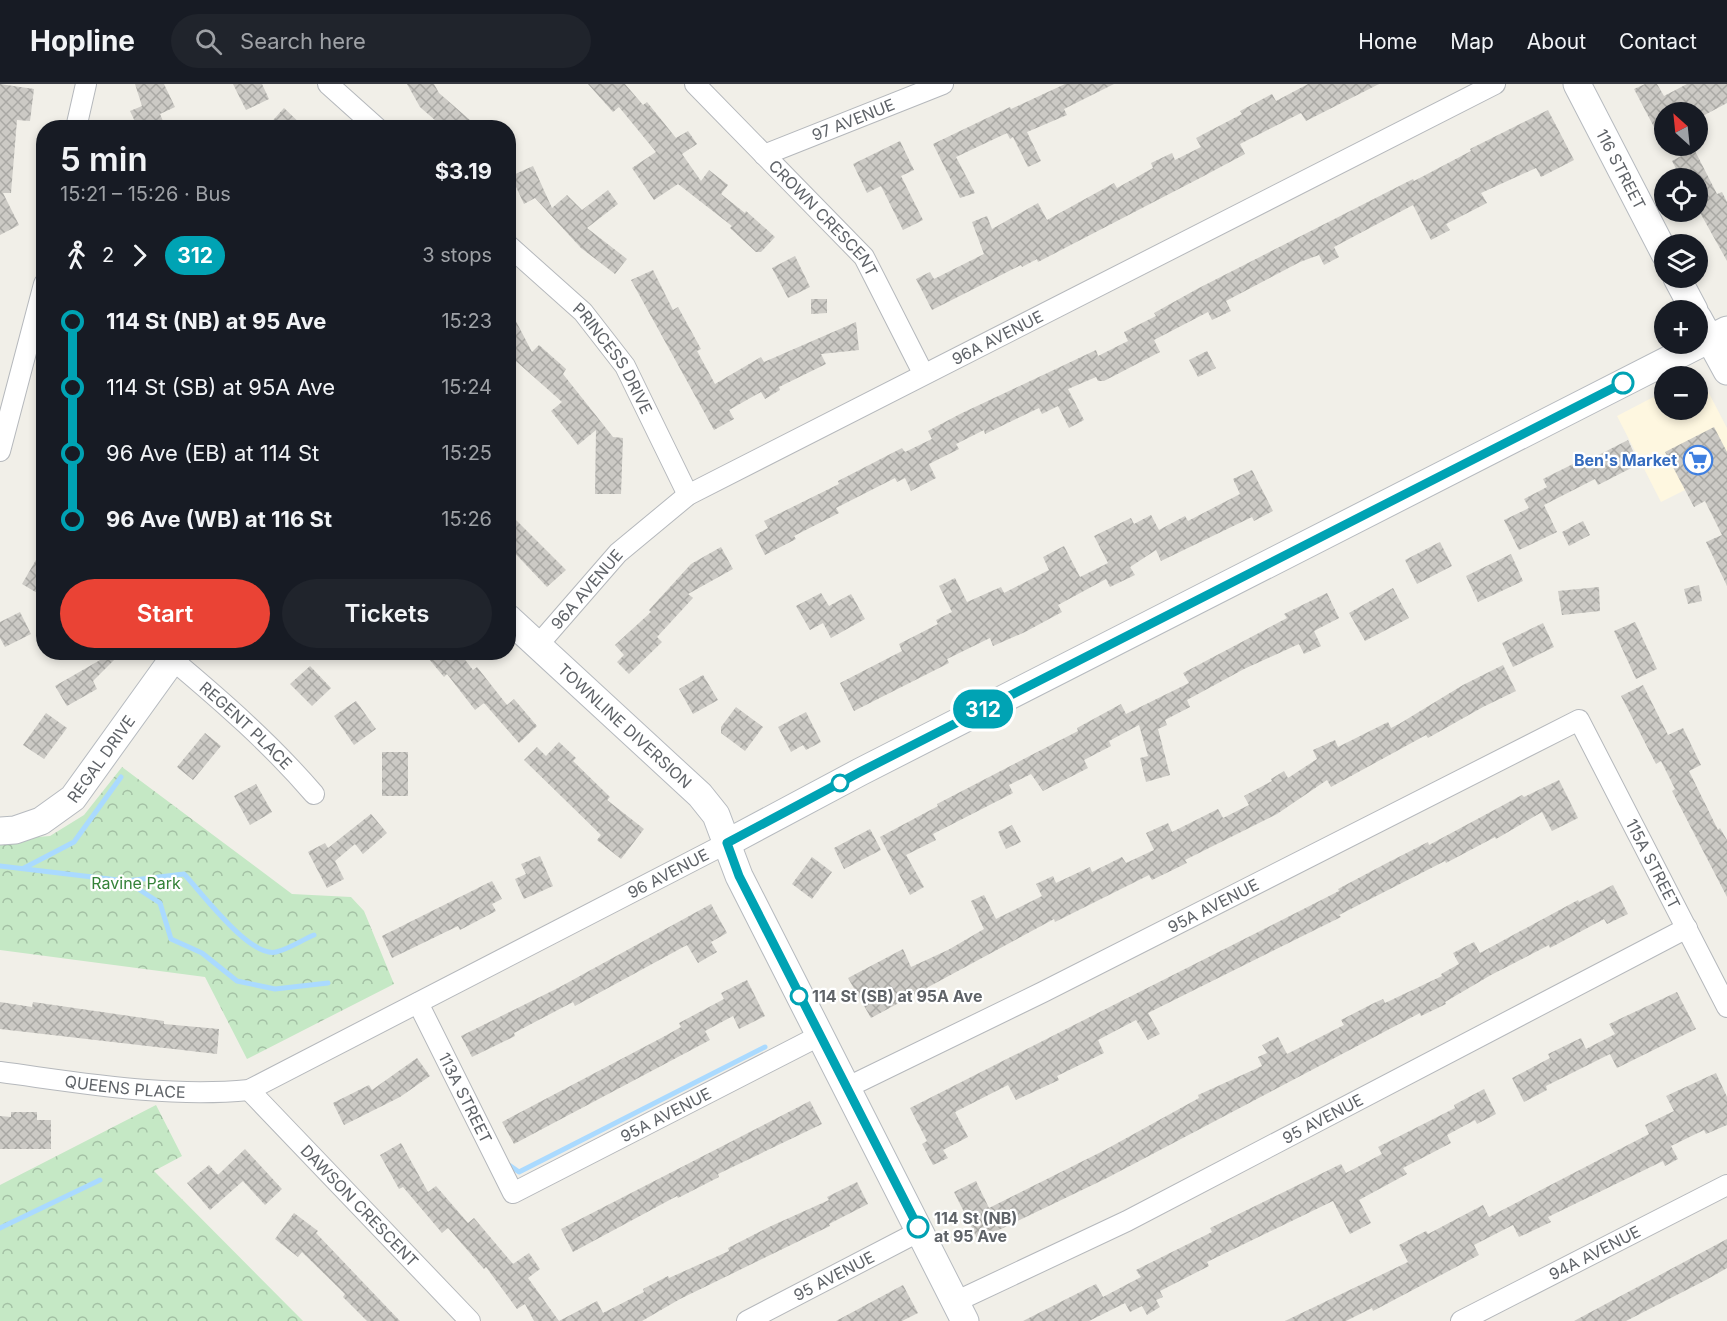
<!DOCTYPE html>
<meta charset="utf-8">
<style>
body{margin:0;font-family:Inter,sans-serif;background:#20242c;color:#f1f3f6;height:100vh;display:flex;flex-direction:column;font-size:22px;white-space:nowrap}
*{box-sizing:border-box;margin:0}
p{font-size:20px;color:#9ea1a6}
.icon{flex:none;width:33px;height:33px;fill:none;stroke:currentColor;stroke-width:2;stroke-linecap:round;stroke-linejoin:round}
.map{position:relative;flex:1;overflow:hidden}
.side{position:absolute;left:36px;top:36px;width:480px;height:540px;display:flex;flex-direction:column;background:#171b24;border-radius:24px;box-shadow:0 3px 9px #0003}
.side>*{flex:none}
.badge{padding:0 12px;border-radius:20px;font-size:21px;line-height:39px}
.needle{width:39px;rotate:333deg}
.buttons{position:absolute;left:1654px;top:18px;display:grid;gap:12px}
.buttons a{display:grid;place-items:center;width:54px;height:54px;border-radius:50%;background:#171b24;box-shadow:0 3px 9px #0003;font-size:30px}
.map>.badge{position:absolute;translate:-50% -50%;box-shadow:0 0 0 3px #fff}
.legs{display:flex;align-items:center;gap:9px;height:66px;padding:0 24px;font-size:20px}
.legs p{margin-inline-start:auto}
.headline{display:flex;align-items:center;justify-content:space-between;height:102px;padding:0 24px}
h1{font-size:33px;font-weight:600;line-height:45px}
.cta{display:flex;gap:12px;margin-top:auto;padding:12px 24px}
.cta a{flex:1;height:69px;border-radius:36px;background:#ea4335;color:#fff;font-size:24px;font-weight:600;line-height:69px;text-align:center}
.cta a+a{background:#20242c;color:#f1f3f6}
ul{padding:0 24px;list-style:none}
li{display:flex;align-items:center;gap:21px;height:66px;font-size:22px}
li i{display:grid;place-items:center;width:9px;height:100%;margin:0 8px;background:currentColor}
li i::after{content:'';width:15px;height:15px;margin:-8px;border:4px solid;border-radius:50%;background:#171b24}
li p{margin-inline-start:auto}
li:first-child i{background:linear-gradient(#0000 50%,currentColor 0)}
li:last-child i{background:linear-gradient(currentColor 50%,#0000 0)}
header{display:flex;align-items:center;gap:36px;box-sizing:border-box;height:84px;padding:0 30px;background:#171b24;border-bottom:2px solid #363941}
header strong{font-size:28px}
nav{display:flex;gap:33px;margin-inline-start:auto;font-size:21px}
.search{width:420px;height:54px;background:#20242c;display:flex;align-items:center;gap:15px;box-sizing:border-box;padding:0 21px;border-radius:33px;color:#9ea1a6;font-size:22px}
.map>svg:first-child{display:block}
.commercial{fill:#fef7e0}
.forest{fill:url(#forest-crowns)}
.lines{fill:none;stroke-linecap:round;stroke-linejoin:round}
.stream{stroke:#aadaff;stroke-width:5}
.building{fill:url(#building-cross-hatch)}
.street-casing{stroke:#b5b8bc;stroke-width:22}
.secondary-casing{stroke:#b6babf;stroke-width:29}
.street{stroke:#fff;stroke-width:20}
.secondary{stroke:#fff;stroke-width:27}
.line-1-casing{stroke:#fff;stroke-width:14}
.line-1{stroke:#00a3b4;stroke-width:9}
.stop-1-dot{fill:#fff;stroke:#00a3b4;stroke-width:3}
.labels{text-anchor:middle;stroke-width:4.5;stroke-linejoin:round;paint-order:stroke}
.street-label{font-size:16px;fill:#5f6368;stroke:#fff}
.shop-label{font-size:16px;font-weight:bold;fill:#366cbe;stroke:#fff;text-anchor:end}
.park-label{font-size:16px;fill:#348238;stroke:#fff}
.stop-label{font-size:16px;font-weight:bold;fill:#5f6368;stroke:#fff;text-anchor:start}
</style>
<header>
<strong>Hopline</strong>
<div class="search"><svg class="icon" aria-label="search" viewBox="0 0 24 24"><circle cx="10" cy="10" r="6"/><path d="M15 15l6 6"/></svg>Search here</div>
<nav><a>Home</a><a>Map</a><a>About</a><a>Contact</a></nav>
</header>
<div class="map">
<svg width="1727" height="1237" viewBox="0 0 1727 1237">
<defs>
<pattern id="forest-crowns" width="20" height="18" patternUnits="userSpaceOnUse" patternTransform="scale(1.5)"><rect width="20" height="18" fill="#c5e8c5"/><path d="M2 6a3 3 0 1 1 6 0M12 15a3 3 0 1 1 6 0" fill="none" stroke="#a3c0a4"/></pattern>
<pattern id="building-cross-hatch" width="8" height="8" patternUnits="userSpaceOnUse" patternTransform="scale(1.5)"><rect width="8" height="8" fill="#cccac5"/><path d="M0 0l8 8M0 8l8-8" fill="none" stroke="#a9a8a4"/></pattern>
</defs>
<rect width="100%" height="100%" fill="#f1efe8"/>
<!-- commercial -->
<path class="commercial" d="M1699 290 1727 344V385L1661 418 1617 332 1665 307V326H1698V292H1694Z"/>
<!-- forest -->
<path class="forest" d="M122 683 292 810 351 813 364 827 394 900 247 975 205 893 0 866V756L50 752 84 731Z
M156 1021 182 1072 154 1087 303 1237H0V1101Z"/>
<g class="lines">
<!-- stream -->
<path class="stream" d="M0 782 126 797 184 790C202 809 250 874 276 868 289 865 302 856 314 851
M24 784 74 758 121 693
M126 797 160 819 171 855 202 869 237 897 275 905 328 899
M509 1081 519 1088 765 963
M0 1144 100 1096"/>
</g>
<!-- building -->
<path class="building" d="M0 0 34 5 30 37 17 36 11 109H3L19 141 0 151Z
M135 0H164L175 23 160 30 166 44H138L130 27 142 22Z
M233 0H262L269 15 246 26Z
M407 0H434L439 9 479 44H444L420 23Z
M588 0H625L643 21 647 18 676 54 688 47 697 60 682 70 701 97 709 86 728 101 721 110 745 129 746 127 775 153 761 168H756L730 144 732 142 678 100 654 116 632 84 656 68 619 23 613 28Z
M1065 0H1114L1064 25 1067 31 1027 48 1041 77 1028 83 1013 53 1010 55 1007 49 956 73 975 109 960 114 933 60 1010 23 1011 25Z
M1308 0H1379L1306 37 1301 29 1240 60 1245 70 1200 94 1038 178 1037 175 1022 183 1021 181 932 226 916 195 930 188 934 195 984 170 972 138 987 132 992 145 1038 119 1047 136 1114 99 1117 104 1153 84 1151 79 1172 69 1175 76 1201 63 1196 54 1242 30 1240 27 1272 10 1276 17Z
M1645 0H1657L1664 12 1687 0H1727V19L1699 34 1698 28H1665V64L1634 5Z
M284 24 305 44H266Z
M1548 26 1574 76 1541 93 1536 84 1481 109 1487 119 1446 140 1450 146 1431 156 1413 121 1334 163 1339 173 1324 181 1319 171 1300 178 1226 217 1231 227 1212 236 1208 228 1154 256 1160 268 1104 297H1098L1096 293 1068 305 1084 336 1069 344 1058 322 1042 330 1039 324 985 350 984 346 956 360 959 365 929 380 936 394 911 407 905 394 897 398 895 394 836 424 839 429 794 452 796 455 765 471 755 451 768 444 764 437 839 400 838 397 902 364 905 368 932 355 928 347 960 330 1096 266 1098 272 1128 257 1124 248 1156 232 1154 229 1197 205 1413 95 1414 97 1471 67 1470 65Z
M900 57 914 86 901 92 923 136 903 146 881 102 867 109 853 80Z
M1694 65 1717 110 1722 108 1727 118V177L1698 125V94H1681L1672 77Z
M533 82 552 124 567 111 582 126 608 106 618 120 587 144 627 175 615 190 581 164 535 114 524 120 511 92Z
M795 172 810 203 788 214 772 184Z
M653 186 673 226 678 223 701 265 697 267 715 300 761 273 764 278 856 238 859 266 821 270 826 280 779 303 780 306 765 315 761 308 729 326 734 335 714 346 631 196Z
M811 215H827V229L811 230Z
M508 222 532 268 539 261 566 285 563 290 613 353 623 354 621 410H595L596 346 578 361 551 327 562 318 508 270Z
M1207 267 1216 284 1198 293 1189 276Z
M1714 343 1727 368V502L1706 458 1722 451 1705 417 1694 423 1665 368Z
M1628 356 1639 380 1598 401 1595 395 1544 421 1557 448 1519 466 1504 436 1529 424 1524 415 1547 403 1543 395 1577 378 1579 381Z
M1252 386 1273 427 1254 437 1252 433 1161 477 1156 466 1130 483 1135 491 1110 503 1106 495 1058 521 1062 528 1025 548 993 562 990 554 947 575 949 579 854 627 840 599 902 567 899 560 938 540 936 536 952 528 939 502 955 494 967 518 1001 503 1004 509 1049 486 1043 473 1064 462 1080 493 1108 479 1094 452 1131 434 1134 440 1151 431 1159 446 1185 432 1188 437 1240 410 1233 395Z
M508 428 566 486 547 503 508 462Z
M1583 437 1590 451 1569 462 1562 448Z
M1440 458 1452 482 1417 500 1405 476Z
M44 462V513L22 500Z
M721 463 733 485 688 510 693 514 657 553 662 558 629 590 617 578 624 571 615 561 651 528 649 526 691 480Z
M1511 470 1523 497 1478 518 1466 492Z
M1699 501 1702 517 1688 520 1684 505Z
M1599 503 1600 527 1562 531 1558 507Z
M1393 504 1409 534 1365 557 1349 529Z
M821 509 829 522 851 510 865 535 831 554 823 539 810 546 796 522Z
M1327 509 1339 534 1314 547 1321 562 1304 570 1299 560 1244 585 1187 616 1190 623 1165 636 1167 641 1158 645 1170 691 1146 698 1140 674 1148 672 1139 641 1109 657 1111 662 1084 676 1088 684 1043 707 1031 690 1009 701 1013 709 933 750 936 756 906 771 924 803 910 811 880 753 938 722 937 720 1078 647 1077 644 1121 620 1126 630 1189 599 1183 589 1287 534 1284 530Z
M20 528 31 550 5 563 0 554V538Z
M1635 538 1657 585 1636 595 1614 547Z
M1543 539 1554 563 1513 583 1502 559Z
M114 568 120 570 93 597 97 605 67 622 55 602Z
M423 568H459L473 586 477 583 507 621 514 615 537 642 519 659 484 619 475 626 447 590 444 593Z
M1503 581 1516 607 1483 623 1428 654 1426 651 1331 703 1327 696 1277 730 1185 776 1187 779 1152 796 1149 791 1055 838 1054 835 871 934 848 894 903 865 911 883 948 866 984 845 971 817 984 811 996 835 1042 812 1036 800 1053 792 1056 799 1090 783 1092 788 1122 773 1126 779 1154 766 1146 749 1168 739 1172 748 1218 725 1223 734 1249 721 1244 712 1272 697 1271 695 1284 687 1288 694 1317 675 1313 666 1335 656 1338 663 1388 638 1391 644 1399 640 1463 601Z
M310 582 331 604 312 622 290 600Z
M703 591 718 616 693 630 679 605Z
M1643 601 1668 651 1683 644 1701 681 1689 687 1718 746 1720 744 1727 756V813L1672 707 1675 705 1661 677 1656 680 1621 612Z
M356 617 376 645 354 661 334 632Z
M736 623 763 643 745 667 721 649V643Z
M806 628 821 658 806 666 803 661 791 668 778 643Z
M46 629 67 644 44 675 23 661Z
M205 649 221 662 193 696 177 683Z
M559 658 576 674 573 677 610 713 607 716 644 745 621 775 597 756 601 751 524 676 537 663 546 672Z
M382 668H408V712H382Z
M1559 696 1578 734 1552 747 1542 728 1496 755 1495 753 1446 779 1445 777 1339 831 1341 833 1148 929 1160 950 1148 956 1136 936 1098 956 1104 969 1057 992 1059 996 1016 1016 1008 1001 955 1028 968 1053 943 1066 948 1074 933 1081 922 1060 927 1057 910 1024 1339 807 1338 805 1385 780 1428 758 1429 761 1522 711 1524 713Z
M256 700 272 728 250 741 234 712Z
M371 730 387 749 363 770 355 760 335 777 344 795 327 804 308 768 325 759 328 764Z
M1012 741 1021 758 1006 765 998 748Z
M870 745 881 766 844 785 834 764Z
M540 772 553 802 524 815 515 795 526 790 521 780Z
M812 773 832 788 812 815 792 800Z
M492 797 502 815 492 820 496 827 460 846 458 842 392 874 382 852Z
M1613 801 1628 830 1607 840 1604 835 1550 864 1549 861 1491 891 1445 918 1446 920 1421 932 1420 929 1107 1094 978 1156 954 1108 976 1097 989 1124 1103 1067 1199 1014 1198 1011 1262 982 1258 973 1267 969 1262 961 1278 953 1287 970 1344 941 1341 936 1374 919 1383 915 1385 919 1442 892 1441 890 1459 880 1453 869 1474 858 1480 869 1578 816 1579 818Z
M711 820 727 849 711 858 717 868 698 879 687 861 575 922 573 918 514 949 515 952 472 973 461 952 558 904Z
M747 896 765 932 739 945 733 932 705 947 710 956 514 1060 502 1038 665 952 681 943 679 939 724 915 721 909Z
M1677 908 1696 945 1617 984 1610 970 1546 1002 1547 1006 1524 1018 1512 994 1550 974 1548 970 1581 954 1586 965 1615 950 1609 940Z
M0 918 32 923 33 918 164 937V940L219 945 217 970 0 945Z
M417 974 430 992 400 1013 344 1041 333 1019 369 1001 372 1006Z
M1716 989 1727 1013V1041L1706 1050 1704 1046 1671 1062 1678 1075 1665 1082 1663 1077 1548 1133 1551 1138 1519 1153 1513 1141 1474 1161 1479 1171 1373 1227 1372 1224 1346 1237H1285L1408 1178 1399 1161 1426 1147 1428 1150 1483 1121 1489 1133 1649 1050 1645 1041 1674 1027 1666 1012Z
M1484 1005 1496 1030 1477 1040 1475 1036 1447 1051 1451 1059 1403 1084 1407 1090 1359 1116 1371 1139 1350 1150 1333 1117 1207 1178 1209 1182 1160 1207 1163 1213 1156 1216 1160 1223 1147 1231 1142 1222 1130 1228 1125 1219 1089 1237H1023L1096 1200 1103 1213 1141 1193 1136 1186 1212 1148 1210 1144 1341 1080 1346 1089 1382 1070 1378 1063 1455 1024 1454 1021Z
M810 1017 822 1040 718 1090 719 1093 678 1114 677 1112 573 1168 561 1145Z
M11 1028H37V1036H51V1065H0V1032L11 1033Z
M401 1059 428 1108 436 1102 468 1139 474 1134 513 1180 529 1169 540 1185 528 1194 559 1237 597 1217 603 1229 644 1208 643 1205 668 1192 669 1194 729 1167 728 1164 769 1143 829 1116 827 1113 857 1098 868 1120 829 1140 830 1142 680 1215 642 1237H534L525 1220 517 1225 486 1183 484 1185 448 1144 442 1149 403 1103 399 1105 380 1071Z
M245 1065 282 1105 265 1121 243 1097 210 1126 187 1099 209 1081 218 1091Z
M294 1129 318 1147 316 1149 400 1237H367L343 1213 345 1210 302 1168 298 1173 275 1155Z
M1727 1155V1184L1706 1196 1626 1237H1574Z
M903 1201 918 1229 902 1237H836Z"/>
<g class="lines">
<!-- street casing -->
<g class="street-casing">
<g id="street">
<path d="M328 0 377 44"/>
<path id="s1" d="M695 0 864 173 923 289"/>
<path d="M76 44 86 0"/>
<path id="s2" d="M764 71 943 0"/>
<path id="s3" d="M508 161 583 228 625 282 688 411"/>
<path d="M0 367 44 200"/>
<path id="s4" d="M538 561 618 469 688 411 1495 0"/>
<path id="s5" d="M173 576C223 618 271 660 314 710"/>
<path id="s6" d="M418 919 513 1109 819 952"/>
<path id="s7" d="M0 988C83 999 166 1014 249 1006L727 759"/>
<path id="s8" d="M846 1004 1043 908 1579 636 1727 923"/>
<path id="s9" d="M249 1006 470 1237"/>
<path id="s10" d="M955 1218 1127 1137 1687 844"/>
<path id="s11" d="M747 1237 920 1147"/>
<path id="s12" d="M1461 1237 1727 1101"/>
</g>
</g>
<!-- secondary casing -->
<g class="secondary-casing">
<g id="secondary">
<path id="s13" d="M1577 0 1665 170"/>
<path d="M1677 194 1694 226"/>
<path d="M1698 234 1727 287"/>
<path id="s14" d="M508 534 700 711 716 731 739 792 965 1237"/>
<path id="s15" d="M0 747 15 746 41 737 73 714 178 568"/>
<path d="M727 759 860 688 1727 246"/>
</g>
</g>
<!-- street -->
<use href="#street" class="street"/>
<!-- secondary -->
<use href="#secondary" class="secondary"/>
</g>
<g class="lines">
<!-- line-1 casing -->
<g class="line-1-casing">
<path id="line-1" d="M918 1143 739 792 727 759 860 688 1623 299"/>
</g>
<!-- line-1 -->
<use href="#line-1" class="line-1"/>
</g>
<!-- icons -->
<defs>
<g id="supermarket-ring" transform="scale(1.5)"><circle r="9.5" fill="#fff" stroke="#3f7fe0" stroke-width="1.5"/><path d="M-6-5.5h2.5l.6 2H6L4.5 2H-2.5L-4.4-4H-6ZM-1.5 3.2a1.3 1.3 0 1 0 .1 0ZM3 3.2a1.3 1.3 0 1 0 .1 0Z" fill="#3f7fe0"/></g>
</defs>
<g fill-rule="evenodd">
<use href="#supermarket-ring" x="1698" y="376"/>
</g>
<!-- markers -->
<g class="stop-1-dot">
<circle cx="1623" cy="299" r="10"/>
<circle cx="840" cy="699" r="8"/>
<circle cx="799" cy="912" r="8"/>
<circle cx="918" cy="1143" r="10"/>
</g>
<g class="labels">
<!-- street labels -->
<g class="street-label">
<text dy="6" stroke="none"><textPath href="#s2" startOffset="96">97 AVENUE</textPath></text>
<text dy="6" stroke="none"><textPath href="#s13" startOffset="96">116 STREET</textPath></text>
<text dy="6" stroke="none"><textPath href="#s1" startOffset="186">CROWN CRESCENT</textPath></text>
<text dy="6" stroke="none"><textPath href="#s4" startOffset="560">96A AVENUE</textPath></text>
<text dy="6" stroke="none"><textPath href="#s3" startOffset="156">PRINCESS DRIVE</textPath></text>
<text dy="6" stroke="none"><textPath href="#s4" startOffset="74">96A AVENUE</textPath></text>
<text dy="6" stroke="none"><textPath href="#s5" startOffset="98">REGENT PLACE</textPath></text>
<text dy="6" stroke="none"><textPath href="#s14" startOffset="159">TOWNLINE DIVERSION</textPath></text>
<text dy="6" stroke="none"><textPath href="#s15" startOffset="130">REGAL DRIVE</textPath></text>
<text dy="6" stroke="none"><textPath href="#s8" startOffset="982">115A STREET</textPath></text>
<text dy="6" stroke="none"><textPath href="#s7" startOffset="722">96 AVENUE</textPath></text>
<text dy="6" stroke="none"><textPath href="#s8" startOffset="410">95A AVENUE</textPath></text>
<text dy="6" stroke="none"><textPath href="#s7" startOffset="126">QUEENS PLACE</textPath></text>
<text dy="6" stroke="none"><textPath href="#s6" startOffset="106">113A STREET</textPath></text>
<text dy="6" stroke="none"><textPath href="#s6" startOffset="384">95A AVENUE</textPath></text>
<text dy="6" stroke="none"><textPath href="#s10" startOffset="411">95 AVENUE</textPath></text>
<text dy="6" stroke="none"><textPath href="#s9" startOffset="160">DAWSON CRESCENT</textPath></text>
<text dy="6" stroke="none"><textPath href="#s12" startOffset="150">94A AVENUE</textPath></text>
<text dy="6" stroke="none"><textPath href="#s11" startOffset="98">95 AVENUE</textPath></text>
</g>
<!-- shop labels -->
<g class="shop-label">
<text x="1677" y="382">Ben's Market</text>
</g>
<!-- park labels -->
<g class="park-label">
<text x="136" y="805">Ravine Park</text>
</g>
<!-- stop labels -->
<g class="stop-label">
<text x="812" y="918">114 St (SB) at 95A Ave</text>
<text x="934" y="1140">114 St (NB)<tspan x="934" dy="18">at 95 Ave</tspan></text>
</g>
</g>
</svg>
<div class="buttons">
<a><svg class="needle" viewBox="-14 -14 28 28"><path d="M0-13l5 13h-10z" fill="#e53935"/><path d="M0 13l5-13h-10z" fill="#9ea1a6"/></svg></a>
<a><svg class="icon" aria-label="locate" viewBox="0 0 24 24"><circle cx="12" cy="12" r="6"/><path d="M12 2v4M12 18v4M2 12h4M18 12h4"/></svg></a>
<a><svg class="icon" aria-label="layers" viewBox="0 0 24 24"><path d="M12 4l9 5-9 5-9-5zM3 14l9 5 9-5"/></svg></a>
<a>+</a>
<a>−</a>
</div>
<b class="badge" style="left:983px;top:625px;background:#00a3b4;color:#fff">312</b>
<section class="side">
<div class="headline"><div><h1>5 min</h1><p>15:21 – 15:26 · Bus</p></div><b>$3.19</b></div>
<div class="legs"><svg class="icon" aria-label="walk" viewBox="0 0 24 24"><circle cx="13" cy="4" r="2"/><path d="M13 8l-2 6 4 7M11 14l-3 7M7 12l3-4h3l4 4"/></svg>2<svg class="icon" aria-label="forward" viewBox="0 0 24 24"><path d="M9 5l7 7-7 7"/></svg><b class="badge" style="background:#00a3b4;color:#fff">312</b><p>3 stops</p></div>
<ul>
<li><i style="color:#00a3b4"></i><b>114 St (NB) at 95 Ave</b><p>15:23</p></li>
<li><i style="color:#00a3b4"></i><span>114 St (SB) at 95A Ave</span><p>15:24</p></li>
<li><i style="color:#00a3b4"></i><span>96 Ave (EB) at 114 St</span><p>15:25</p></li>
<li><i style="color:#00a3b4"></i><b>96 Ave (WB) at 116 St</b><p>15:26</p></li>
</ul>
<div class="cta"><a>Start</a><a>Tickets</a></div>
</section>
</div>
